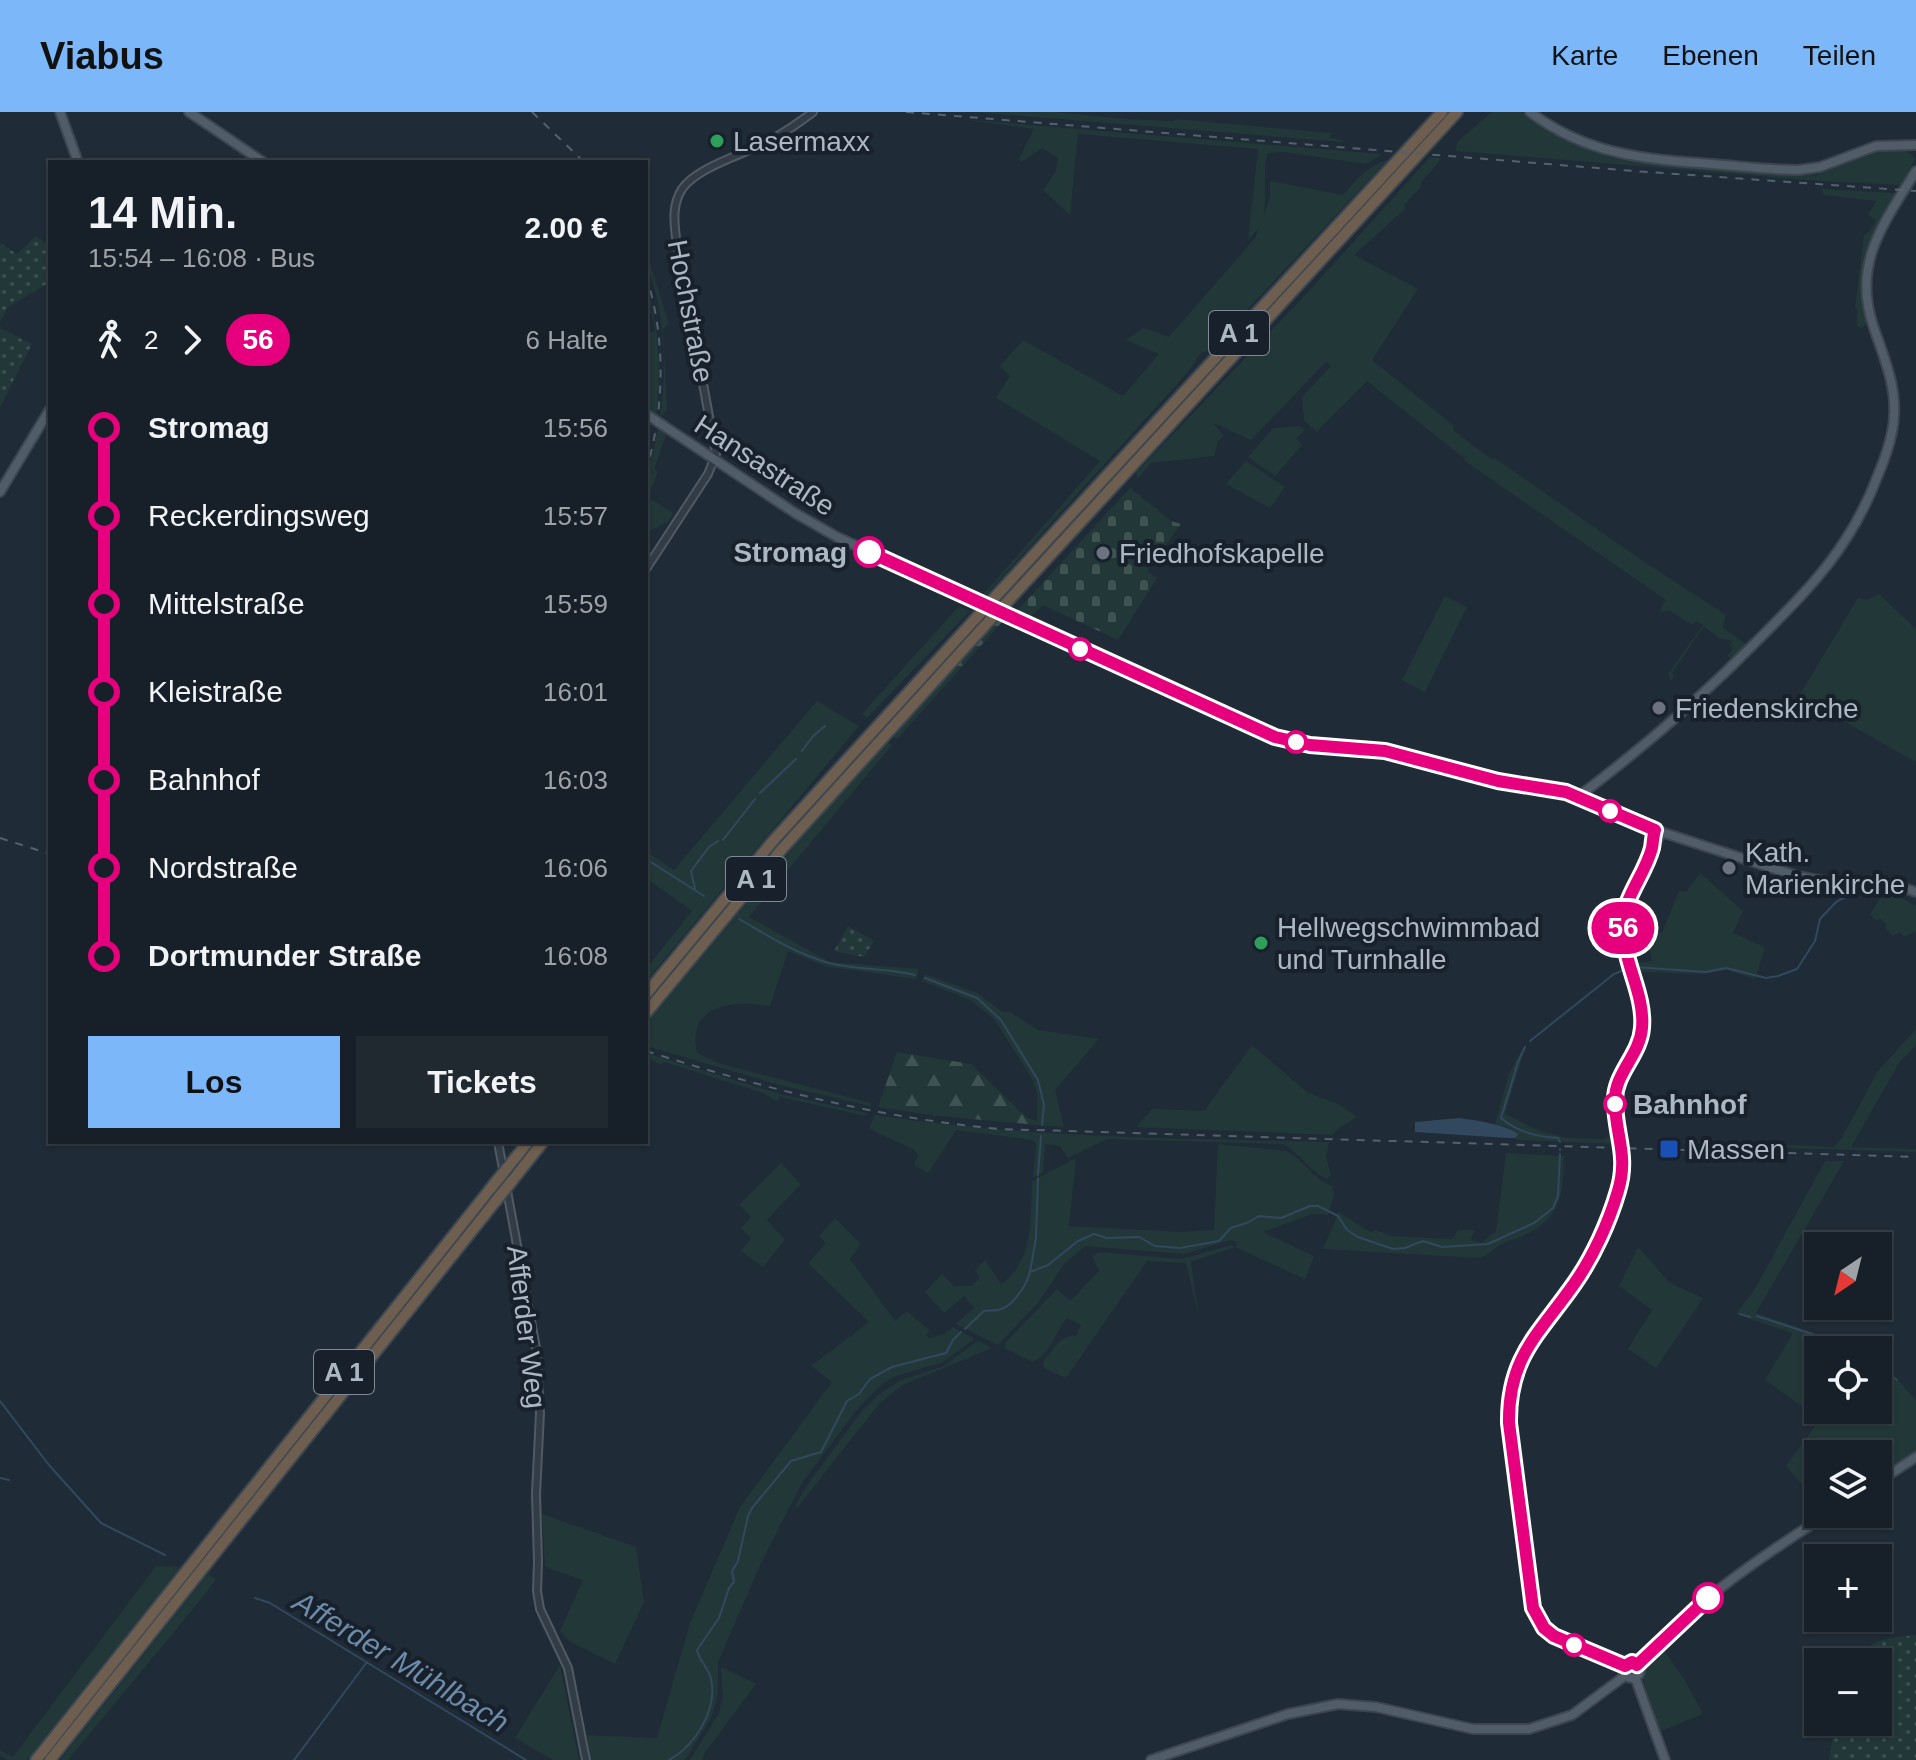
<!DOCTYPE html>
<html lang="de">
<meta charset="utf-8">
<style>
body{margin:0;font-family:Arial,sans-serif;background:#202830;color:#f1f3f6;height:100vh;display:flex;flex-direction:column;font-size:30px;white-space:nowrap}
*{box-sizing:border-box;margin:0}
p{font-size:26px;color:#9ea3a8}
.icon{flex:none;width:44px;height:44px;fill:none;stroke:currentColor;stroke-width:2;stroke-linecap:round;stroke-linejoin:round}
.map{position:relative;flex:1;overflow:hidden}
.details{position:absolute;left:48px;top:48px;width:600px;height:984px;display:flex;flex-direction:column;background:#172028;border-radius:0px;box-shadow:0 2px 6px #0004,0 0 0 2px #363e45}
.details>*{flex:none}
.badge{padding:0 16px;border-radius:26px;font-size:28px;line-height:52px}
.needle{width:52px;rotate:215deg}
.fabs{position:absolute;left:1804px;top:1120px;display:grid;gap:16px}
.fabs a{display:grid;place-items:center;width:88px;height:88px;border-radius:0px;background:#172028;box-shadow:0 2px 6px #0004,0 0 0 2px #363e45;font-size:40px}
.map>.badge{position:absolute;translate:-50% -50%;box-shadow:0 0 0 4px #fff}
.legs{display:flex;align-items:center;gap:12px;height:88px;padding:0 40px;font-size:26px}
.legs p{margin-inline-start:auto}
.overview{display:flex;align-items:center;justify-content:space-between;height:136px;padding:0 40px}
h1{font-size:44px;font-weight:700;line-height:60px}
.button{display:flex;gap:16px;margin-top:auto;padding:16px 40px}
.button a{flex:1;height:92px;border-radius:0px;background:#7bb7f9;color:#111;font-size:32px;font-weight:700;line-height:92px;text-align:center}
.button a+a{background:#202830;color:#f1f3f6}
ul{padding:0 40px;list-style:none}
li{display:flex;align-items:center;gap:28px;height:88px;font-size:30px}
li i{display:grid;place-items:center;width:12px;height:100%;margin:0 10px;background:currentColor}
li i::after{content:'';width:20px;height:20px;margin:-10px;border:6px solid;border-radius:50%;background:#172028}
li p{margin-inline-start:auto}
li:first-child i{background:linear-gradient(#0000 50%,currentColor 0)}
li:last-child i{background:linear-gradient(currentColor 50%,#0000 0)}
header{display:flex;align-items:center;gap:48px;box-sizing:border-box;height:112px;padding:0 40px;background:#7bb7f9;color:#111}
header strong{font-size:38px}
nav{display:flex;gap:44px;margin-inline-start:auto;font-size:28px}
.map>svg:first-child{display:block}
.green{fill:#223838}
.forest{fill:url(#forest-firs)}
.cemetery{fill:url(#cemetery-stones)}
.park{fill:url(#park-dots)}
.water{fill:#32485e}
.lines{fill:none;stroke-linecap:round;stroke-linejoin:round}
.stream{stroke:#32485e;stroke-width:2}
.minor-casing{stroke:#505a65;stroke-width:10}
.major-casing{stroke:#3c4550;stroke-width:12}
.highway-casing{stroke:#3d4751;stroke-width:14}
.minor{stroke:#323c47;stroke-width:6}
.major{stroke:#505c67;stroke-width:8}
.highway{stroke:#6d5e4f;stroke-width:10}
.rail{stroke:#54616e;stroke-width:2;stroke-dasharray:8 8;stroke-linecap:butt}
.highway-bridge-casing{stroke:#3d4751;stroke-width:14;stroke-linecap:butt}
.highway-bridge{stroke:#6d5e4f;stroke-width:10}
.line-1-casing{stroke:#fff;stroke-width:18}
.line-1{stroke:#e6007e;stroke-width:12}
.leisure-dot{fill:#2e9e5b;stroke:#18212b;stroke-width:3}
.stop-1-dot{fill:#fff;stroke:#e6007e;stroke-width:4}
.worship-dot{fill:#6b7280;stroke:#18212b;stroke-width:3}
.transit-dot{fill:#1a4fb4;stroke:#18212b;stroke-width:3}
.labels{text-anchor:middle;stroke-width:8;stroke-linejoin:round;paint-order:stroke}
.shield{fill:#18212b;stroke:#808a96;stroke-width:2}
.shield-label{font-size:26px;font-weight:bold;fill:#acb7c4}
.poi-label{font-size:28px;fill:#acb7c4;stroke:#18212b;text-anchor:start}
.street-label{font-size:28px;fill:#acb7c4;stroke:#18212b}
.stop-label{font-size:28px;font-weight:bold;fill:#acb7c4;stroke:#18212b;text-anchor:end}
.water-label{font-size:30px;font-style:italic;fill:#6c8ba9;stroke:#18212b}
</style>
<header>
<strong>Viabus</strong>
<nav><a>Karte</a><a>Ebenen</a><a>Teilen</a></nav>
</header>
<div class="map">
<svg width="1916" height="1648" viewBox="0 0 1916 1648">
<defs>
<pattern id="forest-firs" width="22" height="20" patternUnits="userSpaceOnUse" patternTransform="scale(2)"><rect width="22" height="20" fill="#223838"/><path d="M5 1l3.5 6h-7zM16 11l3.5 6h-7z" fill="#3f5353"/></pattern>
<pattern id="cemetery-stones" width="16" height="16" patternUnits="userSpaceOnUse" patternTransform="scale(2)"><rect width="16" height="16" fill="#223838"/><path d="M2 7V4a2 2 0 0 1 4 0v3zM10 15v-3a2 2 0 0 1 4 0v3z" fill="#3f5353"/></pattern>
<pattern id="park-dots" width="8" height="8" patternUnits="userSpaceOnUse" patternTransform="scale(2)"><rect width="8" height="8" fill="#223838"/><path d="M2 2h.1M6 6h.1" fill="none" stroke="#3f5353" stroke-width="1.8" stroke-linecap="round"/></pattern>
</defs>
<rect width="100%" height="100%" fill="#1f2b36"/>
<!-- green -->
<path class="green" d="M973 0H1057L1125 7 1174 9 1176 7 1331 21 1330 26 1343 28 1342 30Z
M1492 0H1522L1553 21 1577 33 1612 46 1641 51 1817 63C1839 54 1897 20 1915 47L1901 73 1820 69 1456 39 1457 30Z
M960 7 1382 42 1366 52 1284 40 1268 41C1259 64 1276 108 1248 127L1258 37 1078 22 1070 103 1043 78 1056 59 1058 46 1042 36 1021 50 1019 47 1034 17Z
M1430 45 1442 46 1421 71 1420 76 1404 93 1406 96 1354 143 1418 177 1372 248 1453 313V318L1491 347H1496L1643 449 1726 503 1723 516 1746 532 1733 548 1727 544 1733 536 1730 533 1732 529 1719 526 1704 514 1672 561 1674 564 1671 569 1668 562 1703 513 1696 509 1692 513 1670 499 1659 500 1666 488 1465 349 1464 346 1367 269 1317 320 1304 309 1302 285 1331 254 1326 250 1251 328 1213 311 1224 324 1218 329 1214 344 1151 351 1138 366 1136 361 1310 178Z
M1388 48 1210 237 1200 242 1188 260 984 485H981L1100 349 996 286 1010 264 1000 254 1023 228 1123 284 1159 242 1126 228 1144 216 1169 225 1255 126 1270 85V69L1343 83C1355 68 1369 53 1388 48Z
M1821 77 1896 81C1869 120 1853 163 1867 210L1862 217 1857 214V197L1855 196 1864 123 1870 119 1876 108 1868 103 1876 89 1823 83Z
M646 138 669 212 663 217 667 298 660 305C666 267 665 223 657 186 653 169 646 156 646 138Z
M646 170C658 212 663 261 656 304L646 297V222L655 219Z
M1300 314 1305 318 1296 326 1302 333 1275 364 1248 345 1273 316Z
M658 317 666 322 665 326 654 357 658 360 648 385 673 401 668 410 649 419 646 418V369Z
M1246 349 1285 375 1270 396 1226 372Z
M1879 482 1916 517V650L1799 584 1858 486 1866 488Z
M1445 484 1467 495 1425 580 1402 568Z
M959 494 970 499 867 606 862 602Z
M817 589 859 614 646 869V857L692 799 646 766V739L674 758Z
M887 630 892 633 749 805 830 850 919 857 916 867 825 854 788 839 770 894C733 888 686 892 697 941L718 951 871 991 870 994 779 973 646 934V912L819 705Z
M1700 761 1743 799 1733 821 1765 835 1755 867 1727 858 1703 862 1638 860 1636 851 1652 849 1646 816 1662 821 1679 779 1686 780Z
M1886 778 1916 794V819L1904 825 1900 820 1893 824 1885 816 1887 813 1880 806 1877 809 1870 802Z
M925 862 977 881 1003 900H1010L1038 918 1099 927 1055 978 1064 1015 1037 1013V982L1033 968 994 907 970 888 922 869Z
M1916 917V933L1899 951 1851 1035 1916 1037V1040L1694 1033 1695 1029 1834 1035 1841 1027 1878 959Z
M1252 933 1308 981 1338 992 1357 1005 1341 1015 1332 1023 1136 1015 1152 997 1204 999Z
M1523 936H1525L1505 1002 1540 1019 1567 1026 1604 1027 1611 1022 1610 997 1618 1032 1516 1028 1518 1023 1509 1016 1495 1012 1509 962Z
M646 941 780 982 867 1001 866 1004 780 985 776 989 763 981 664 950 662 953 646 945Z
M875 1003C1025 1026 1177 1026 1329 1030L1326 1045 1331 1063 1327 1067C1309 1059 1300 1041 1283 1032L1107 1027 1068 1046 1060 1034 1045 1032 1043 1060 1033 1066 1036 1033 1033 1028 956 1018 928 1061 914 1053 918 1043 913 1037 869 1017Z
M1218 1032 1286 1039C1305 1048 1310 1065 1332 1074L1334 1082 1328 1103 1312 1102 1263 1120 1314 1144 1305 1167 1235 1135 1191 1150 1199 1207 1186 1151 1147 1149 1066 1266 1044 1256 1043 1250C1053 1239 1060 1222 1076 1224L1081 1213 1067 1206C1055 1219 1051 1242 1033 1250L1006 1237 1005 1231 1057 1177 1070 1189 1099 1159 1092 1144 1099 1140 1182 1147 1231 1133 1235 1135 1238 1130 1230 1128 1184 1142 1085 1134 1064 1152 1038 1191 998 1233 955 1212 974 1196 964 1184 944 1201 925 1180 942 1162 954 1174H972L980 1166 975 1158 985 1148 1001 1172C1035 1149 1030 1105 1032 1069L1076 1046 1069 1114 1181 1120 1214 1118Z
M1506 1041 1564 1044C1563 1079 1563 1102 1529 1121 1520 1126 1509 1128 1500 1133 1492 1138 1488 1143 1479 1146L1323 1137 1339 1100 1370 1120 1376 1118 1392 1124 1452 1127 1458 1118H1475L1470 1127 1481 1131 1496 1119Z
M1825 1049H1844L1756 1201 1817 1222 1851 1238H1818V1298H1878V1252C1894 1261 1903 1275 1916 1288V1341L1878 1365V1342H1818V1391L1786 1354 1820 1307 1765 1268 1793 1221 1736 1202 1756 1175Z
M781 1051 801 1072 767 1108 785 1128 763 1155 741 1139 751 1126 741 1116 751 1105 739 1093Z
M835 1106 861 1132 850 1147 895 1209 907 1199 930 1219 926 1223 929 1226 944 1222 953 1215 973 1226V1228L943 1250 893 1265 881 1273 858 1296 802 1371 761 1451 718 1550V1583L711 1606 685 1648H591L587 1623 657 1626 690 1511 740 1395 832 1270 811 1254 869 1210 808 1151 826 1131 819 1124Z
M1638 1135 1670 1171 1703 1186 1656 1256 1628 1237 1652 1198 1619 1174Z
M976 1230H981L992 1236 903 1273 880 1291 797 1396 795 1394 807 1373 861 1300 878 1283 901 1268 944 1254Z
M542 1402 636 1435 644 1490 615 1552 569 1529 560 1519 583 1468 545 1455Z
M156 1454 180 1455 27 1648H7L0 1643V1638L13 1645Z
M208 1462 216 1467 202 1486 68 1648H60Z
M1661 1534 1684 1567 1702 1600 1700 1603 1659 1620 1642 1562 1643 1555Z
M560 1553 579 1648H553L515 1626Z
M721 1555 756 1572 704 1642 702 1648H690L719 1601 723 1585Z"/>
<!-- forest -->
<path class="forest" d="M1001 506 1004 508 897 627 892 624Z
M897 940 971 952 1027 1006 1037 1009V1013L939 1004 878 995Z"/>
<!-- cemetery -->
<path class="cemetery" d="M1130 376 1171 409 1181 412 1147 460 1157 466 1118 528 1043 493 1028 507 1015 501Z"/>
<!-- park -->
<path class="park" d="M36 124 50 134V170L8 195 0 210V131L17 142Z
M0 216 32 232 0 295Z
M848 814 874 829 864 845 834 839Z
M1916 1523V1648H1829L1835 1610H1878V1550H1858C1868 1525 1892 1526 1916 1523Z"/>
<!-- water -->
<path class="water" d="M1459 1006C1479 1009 1504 1012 1518 1022L1516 1026H1508L1415 1020V1010Z"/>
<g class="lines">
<!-- stream -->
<path class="stream" d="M802 639 813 624 825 614
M760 681 796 647
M723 728 755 687
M646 747 704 784
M695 777 691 759 709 735 718 729
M739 807C767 823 796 842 829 851 857 858 887 856 915 863
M1635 855 1706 860 1726 856 1766 866 1778 864 1797 857 1815 829 1820 807 1836 790 1864 775 1885 774
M925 866 977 886 1001 908 1038 968 1044 993 1042 1013
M1530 929 1614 862 1629 856
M1525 935 1518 950 1501 1006C1517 1020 1538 1025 1558 1026L1560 1030
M1560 1038V1037
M1038 1063 1041 1024
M1030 1160 1036 1126 1038 1066
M1740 1202 1750 1205
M1757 1204 1818 1224 1845 1238
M965 1217 984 1199C989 1198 993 1199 997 1198 1012 1197 1027 1172 1030 1160L1048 1153 1078 1129 1094 1122 1107 1126 1139 1125 1155 1134 1180 1136 1219 1129 1231 1116 1249 1110 1259 1104 1281 1106 1310 1094H1318L1338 1104 1347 1118 1358 1125 1393 1137 1405 1136 1423 1129 1442 1135 1488 1132 1534 1111 1553 1096 1558 1084 1560 1042
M1878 1255 1897 1268
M0 1289 49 1353 101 1411 165 1443
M0 1366 9 1368
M255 1486 270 1491 526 1648
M294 1648 367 1550
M669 1648C695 1634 718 1597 711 1567 709 1556 699 1549 697 1538L719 1506 729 1476 734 1470 732 1459 738 1449 748 1404 752 1396 791 1349 821 1340 847 1289 859 1282 870 1267 892 1255 946 1241 953 1228 961 1220"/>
<!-- minor casing -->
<g class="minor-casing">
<path id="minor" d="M646 457 708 362 716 342 676 126C674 109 672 93 682 77 698 54 746 42 771 28 785 20 800 10 813 0
M498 1030 536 1236 540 1301 536 1382 538 1450
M538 1449 537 1479 540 1497 568 1556 586 1648"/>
</g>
<!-- major casing -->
<g class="major-casing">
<path id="major" d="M60 0 78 50
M189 0 263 50
M1530 0C1587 43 1644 47 1712 52 1740 54 1769 58 1798 58L1820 55 1876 34 1916 33
M646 302 795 401 837 425 1275 625 1310 633 1385 639 1498 669 1569 681 1655 718 1797 764 1834 771 1883 769 1916 780
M0 380 50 297
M1579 684C1643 636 1702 585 1758 528 1811 475 1851 435 1878 363 1886 344 1893 325 1894 304 1896 272 1884 246 1874 216 1851 152 1884 111 1916 59
M1878 1370 1916 1345
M1624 1558a8 8 0 1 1 16 0a8 8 0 1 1-16 0Z
M1637 1553C1657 1533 1675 1513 1696 1496 1737 1461 1782 1431 1828 1402
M1625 1554 1554 1524 1544 1516 1535 1503 1509 1311 1510 1281 1517 1254 1525 1237 1580 1164 1619 1078 1623 1045 1615 992 1616 978 1639 932 1642 906 1624 832 1623 804 1644 751 1662 720
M1635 1565 1665 1648
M1151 1648 1288 1602 1338 1592 1376 1595 1473 1617H1529L1572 1603 1626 1563"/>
</g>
<!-- highway casing -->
<g class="highway-casing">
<path id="highway" d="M995 485 1442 0
M1009 488 1457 0
M646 882 773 729 977 505
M646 901 782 737 989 509
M508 1055 528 1030
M512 1069 543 1030
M36 1648 491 1076
M50 1648 495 1090"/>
</g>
<!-- minor -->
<use href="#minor" class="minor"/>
<!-- major -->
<use href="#major" class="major"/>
<!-- highway -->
<use href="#highway" class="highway"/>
<!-- rail -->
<path class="rail" d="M532 0 584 50
M906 0 1634 59 1916 79
M646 163C666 227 665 295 646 359
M0 726 50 742
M646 939C763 976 878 1006 1000 1017L1916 1045"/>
<!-- highway-bridge casing -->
<g class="highway-bridge-casing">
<path id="highway-bridge" d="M977 505 995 485
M989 509 1009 488
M491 1076 508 1055
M495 1090 512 1069"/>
</g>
<!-- highway-bridge -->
<use href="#highway-bridge" class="highway-bridge"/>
</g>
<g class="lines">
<!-- line-1 casing -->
<g class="line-1-casing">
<path id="line-1" d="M869 440 1275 625 1310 633 1385 639 1498 669 1566 680 1655 718C1653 724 1653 730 1652 736 1644 766 1620 788 1623 821 1625 853 1645 884 1642 916 1640 943 1614 962 1615 989 1615 1023 1629 1043 1618 1079 1609 1110 1593 1145 1574 1172 1539 1222 1508 1245 1509 1311L1533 1496 1544 1516 1554 1524 1625 1554 1632 1550 1637 1553 1708 1486"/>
</g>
<!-- line-1 -->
<use href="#line-1" class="line-1"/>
</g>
<!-- markers -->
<g class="leisure-dot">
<circle cx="717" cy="29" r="8"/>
<circle cx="1261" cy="831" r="8"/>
</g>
<g class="stop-1-dot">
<circle cx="869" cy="440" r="14"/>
<circle cx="1080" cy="537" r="10"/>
<circle cx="1296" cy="630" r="10"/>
<circle cx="1610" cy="699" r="10"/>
<circle cx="1615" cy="992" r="10"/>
<circle cx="1708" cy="1486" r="14"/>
<circle cx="1574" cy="1533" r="10"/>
</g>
<g class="worship-dot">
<circle cx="1103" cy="441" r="8"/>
<circle cx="1659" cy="596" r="8"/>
<circle cx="1729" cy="756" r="8"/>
</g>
<rect class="transit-dot" x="1659" y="1027" width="20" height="20" rx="4"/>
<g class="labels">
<!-- shield labels -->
<g class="shield">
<rect x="1209" y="199" width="60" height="44" rx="6"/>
<rect x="726" y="745" width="60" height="44" rx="6"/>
<rect x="314" y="1238" width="60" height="44" rx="6"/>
</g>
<g class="shield-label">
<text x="1239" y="230">A 1</text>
<text x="756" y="776">A 1</text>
<text x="344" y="1269">A 1</text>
</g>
<!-- poi labels -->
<g class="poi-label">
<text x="733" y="39">Lasermaxx</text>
<text x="1119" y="451">Friedhofskapelle</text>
<text x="1675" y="606">Friedenskirche</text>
<text x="1745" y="750">Kath.<tspan x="1745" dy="32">Marienkirche</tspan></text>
<text x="1277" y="825">Hellwegschwimmbad<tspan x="1277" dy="32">und Turnhalle</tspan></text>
<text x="1687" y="1047">Massen</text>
</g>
<!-- street labels -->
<g class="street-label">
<text transform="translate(691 199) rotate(79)" y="10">Hochstraße</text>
<text transform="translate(765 353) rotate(33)" y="10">Hansastraße</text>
<text transform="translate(527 1215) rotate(83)" y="10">Afferder Weg</text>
</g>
<!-- stop labels -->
<g class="stop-label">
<text x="847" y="450">Stromag</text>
<text x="1633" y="1002" text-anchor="start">Bahnhof</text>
</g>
<!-- water labels -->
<g class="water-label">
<text transform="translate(401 1550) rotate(31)" y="10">Afferder Mühlbach</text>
</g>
</g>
</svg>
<div class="fabs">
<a><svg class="needle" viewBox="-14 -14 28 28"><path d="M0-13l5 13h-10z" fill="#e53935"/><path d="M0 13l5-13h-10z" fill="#9ea3a8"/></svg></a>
<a><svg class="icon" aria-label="locate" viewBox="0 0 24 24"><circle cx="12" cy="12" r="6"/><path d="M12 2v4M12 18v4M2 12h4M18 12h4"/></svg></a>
<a><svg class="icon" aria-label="layers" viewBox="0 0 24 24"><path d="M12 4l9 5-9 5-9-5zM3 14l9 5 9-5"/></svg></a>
<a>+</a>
<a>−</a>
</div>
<b class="badge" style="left:1623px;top:816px;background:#e6007e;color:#fff">56</b>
<section class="details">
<div class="overview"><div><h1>14 Min.</h1><p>15:54 – 16:08 · Bus</p></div><b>2.00 €</b></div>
<div class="legs"><svg class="icon" aria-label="walk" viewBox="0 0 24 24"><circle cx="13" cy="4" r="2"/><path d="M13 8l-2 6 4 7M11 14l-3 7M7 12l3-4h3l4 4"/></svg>2<svg class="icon" aria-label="forward" viewBox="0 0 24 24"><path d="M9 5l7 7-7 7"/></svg><b class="badge" style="background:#e6007e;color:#fff">56</b><p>6 Halte</p></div>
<ul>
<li><i style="color:#e6007e"></i><b>Stromag</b><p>15:56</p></li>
<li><i style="color:#e6007e"></i><span>Reckerdingsweg</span><p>15:57</p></li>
<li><i style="color:#e6007e"></i><span>Mittelstraße</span><p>15:59</p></li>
<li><i style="color:#e6007e"></i><span>Kleistraße</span><p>16:01</p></li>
<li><i style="color:#e6007e"></i><span>Bahnhof</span><p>16:03</p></li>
<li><i style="color:#e6007e"></i><span>Nordstraße</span><p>16:06</p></li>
<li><i style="color:#e6007e"></i><b>Dortmunder Straße</b><p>16:08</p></li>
</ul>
<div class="button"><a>Los</a><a>Tickets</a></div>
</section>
</div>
